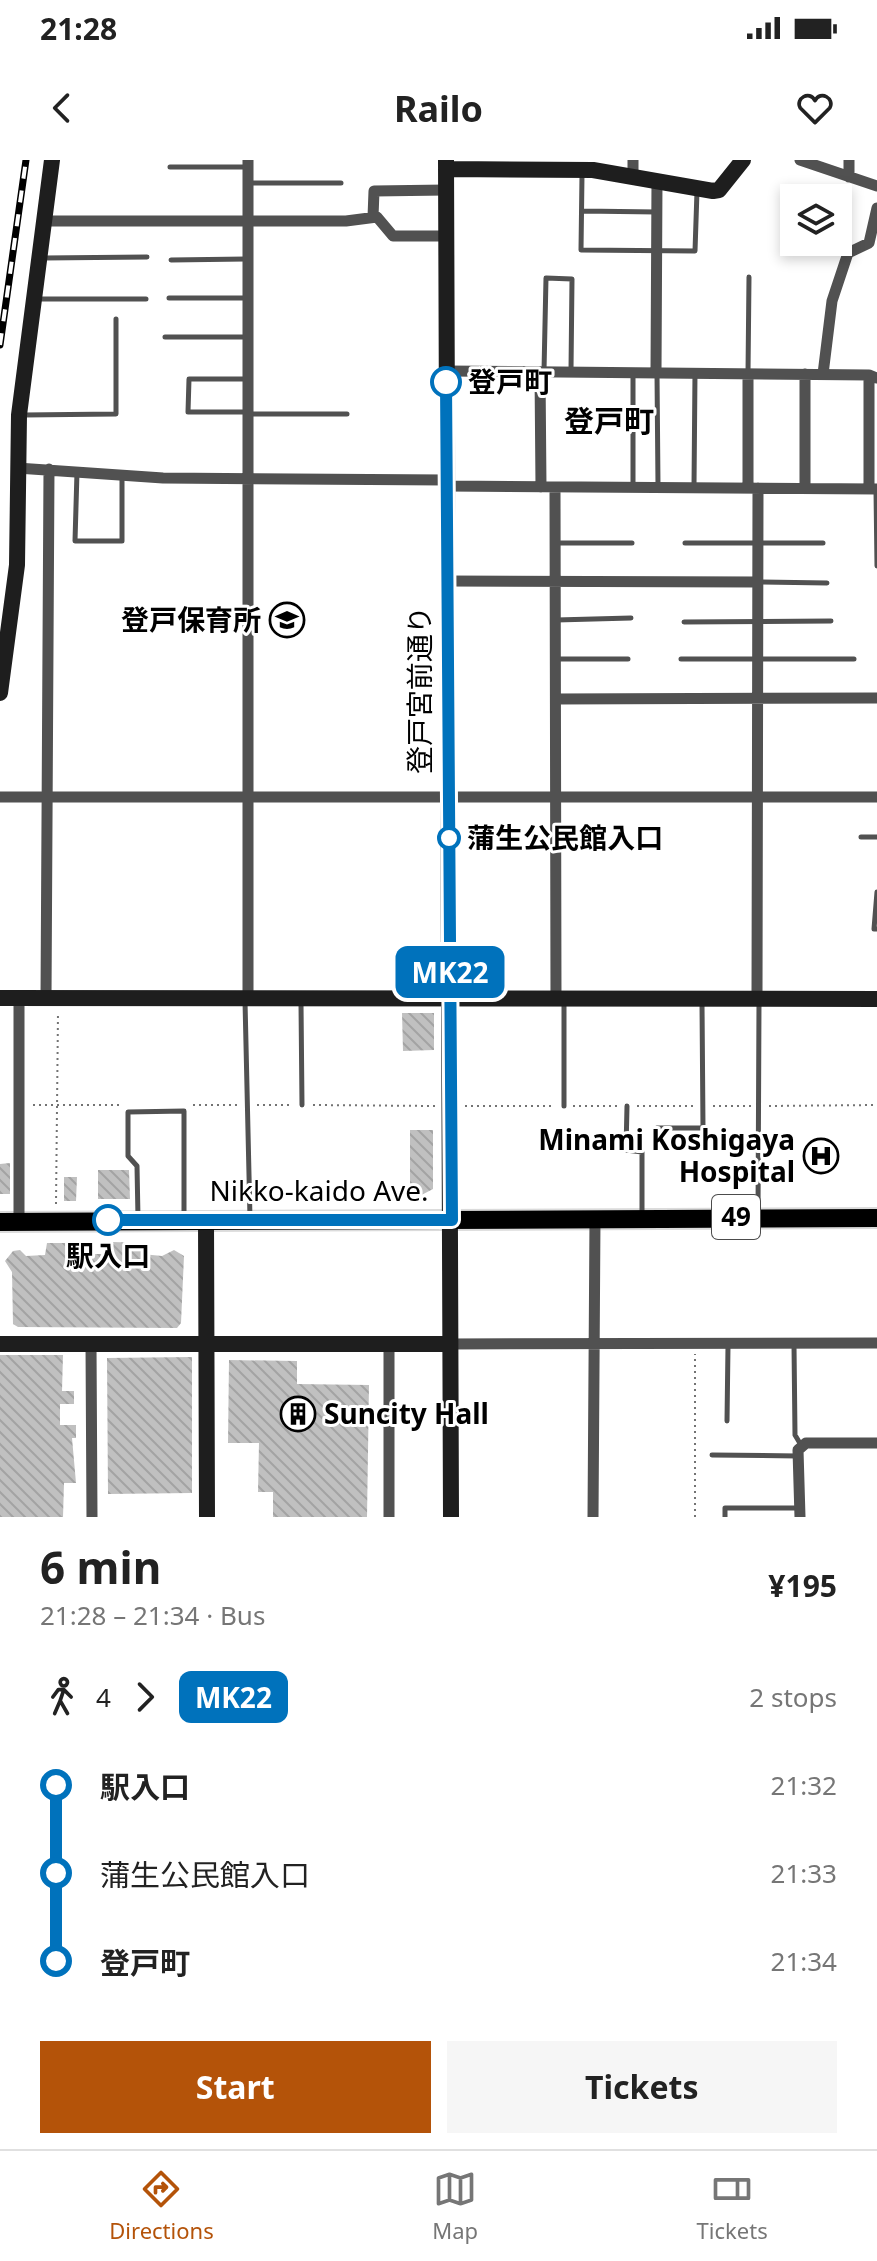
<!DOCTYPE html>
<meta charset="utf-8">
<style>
body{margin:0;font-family:"Noto Sans","Noto Sans JP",sans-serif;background:#f6f6f6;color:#222;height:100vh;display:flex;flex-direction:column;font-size:30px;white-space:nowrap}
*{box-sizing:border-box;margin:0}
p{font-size:26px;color:#767676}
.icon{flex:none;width:44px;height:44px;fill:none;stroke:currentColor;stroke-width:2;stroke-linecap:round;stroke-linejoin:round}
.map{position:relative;height:1357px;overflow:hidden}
.side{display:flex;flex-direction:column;background:#fff;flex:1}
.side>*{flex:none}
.badge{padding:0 16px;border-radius:12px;font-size:28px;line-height:52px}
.buttons{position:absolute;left:780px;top:24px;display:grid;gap:16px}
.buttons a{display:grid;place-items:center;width:72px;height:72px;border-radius:0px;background:#fff;box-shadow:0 4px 12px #0003;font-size:40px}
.map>.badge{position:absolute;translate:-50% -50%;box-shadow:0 0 0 4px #fff}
.legs{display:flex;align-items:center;gap:12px;height:88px;padding:0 40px;font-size:26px}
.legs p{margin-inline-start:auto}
.head{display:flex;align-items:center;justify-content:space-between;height:136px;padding:0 40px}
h1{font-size:44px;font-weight:700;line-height:60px}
.button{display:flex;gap:16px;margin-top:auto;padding:16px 40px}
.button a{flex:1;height:92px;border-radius:0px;background:#b45309;color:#fff;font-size:32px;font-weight:700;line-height:92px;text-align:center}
.button a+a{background:#f6f6f6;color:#222}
ul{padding:0 40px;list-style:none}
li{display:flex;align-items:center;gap:28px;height:88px;font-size:30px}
li i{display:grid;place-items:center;width:12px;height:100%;margin:0 10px;background:currentColor}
li i::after{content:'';width:20px;height:20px;margin:-10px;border:6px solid;border-radius:50%;background:#fff}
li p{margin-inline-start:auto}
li:first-child i{background:linear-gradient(#0000 50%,currentColor 0)}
li:last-child i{background:linear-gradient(currentColor 50%,#0000 0)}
.status{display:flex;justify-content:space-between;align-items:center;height:56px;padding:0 40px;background:#fff;direction:ltr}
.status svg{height:22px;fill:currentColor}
header{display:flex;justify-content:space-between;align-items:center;height:104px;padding:0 40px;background:#fff;font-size:36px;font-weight:700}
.menu{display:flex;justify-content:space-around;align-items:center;height:112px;border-top:2px solid #e0e0e0;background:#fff;font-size:22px;color:#767676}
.menu a{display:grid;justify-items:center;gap:4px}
.menu .active{color:#b45309}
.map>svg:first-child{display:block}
.building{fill:url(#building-back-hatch)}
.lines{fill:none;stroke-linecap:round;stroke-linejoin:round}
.primary-casing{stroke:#dbdbdb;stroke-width:22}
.path{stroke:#737373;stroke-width:2;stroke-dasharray:2 4;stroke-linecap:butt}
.lane{stroke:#515151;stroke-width:5}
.street{stroke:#515151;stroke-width:11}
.secondary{stroke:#1e1e1e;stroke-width:16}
.primary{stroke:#000;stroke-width:18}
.rail-casing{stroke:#000;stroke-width:7}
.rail{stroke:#fff;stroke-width:4;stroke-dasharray:12;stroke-linecap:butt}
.line-1-casing{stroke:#fff;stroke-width:18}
.line-1{stroke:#0072bc;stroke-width:12}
.stop-1-dot{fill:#fff;stroke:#0072bc;stroke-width:4}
.labels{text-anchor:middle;stroke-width:6;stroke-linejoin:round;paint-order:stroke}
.shield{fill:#fff;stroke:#4c4c4c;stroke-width:2}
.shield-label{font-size:26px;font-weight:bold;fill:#000}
.stop-label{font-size:28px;font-weight:bold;fill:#000;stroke:#fff;text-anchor:start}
.poi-label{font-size:28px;font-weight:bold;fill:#000;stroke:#fff;text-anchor:end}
.street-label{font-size:28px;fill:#000;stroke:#fff}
.neighbourhood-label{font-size:30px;font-weight:bold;fill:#000;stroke:#fff}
</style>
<div class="status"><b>21:28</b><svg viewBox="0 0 49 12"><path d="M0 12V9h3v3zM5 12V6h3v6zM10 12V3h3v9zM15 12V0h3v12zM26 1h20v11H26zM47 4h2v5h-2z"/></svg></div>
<header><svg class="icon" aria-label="back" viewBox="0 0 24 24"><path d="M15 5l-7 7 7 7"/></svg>Railo<svg class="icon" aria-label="heart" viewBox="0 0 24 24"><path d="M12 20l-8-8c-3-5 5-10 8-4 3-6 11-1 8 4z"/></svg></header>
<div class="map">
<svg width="877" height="1357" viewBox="0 0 877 1357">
<defs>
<pattern id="building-back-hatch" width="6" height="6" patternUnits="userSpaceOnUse" patternTransform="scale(2)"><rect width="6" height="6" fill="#c0c0c0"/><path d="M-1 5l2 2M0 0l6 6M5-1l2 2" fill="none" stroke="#a3a3a3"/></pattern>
</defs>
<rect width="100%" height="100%" fill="#fff"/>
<!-- building -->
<path class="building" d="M402 853H434V890L403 891Z
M410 970H433V1029L410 1041Z
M10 1003V1034H0V1004Z
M98 1010H129L130 1039H98Z
M64 1017H77L76 1041H64Z
M113 1082 142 1083V1094L162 1096 174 1090 184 1096 181 1163 177 1168 18 1167 13 1164 12 1112 5 1101 13 1091 20 1090 26 1096 45 1095 47 1083H81V1094H110Z
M0 1195H63L62 1231H74V1244H60V1265H76V1278H72L76 1323H64L63 1357H0Z
M192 1197V1333L108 1334 107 1198Z
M229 1200 297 1201V1224L369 1225 367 1357H273V1332H258L259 1283H228Z"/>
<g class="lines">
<!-- primary casing -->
<g class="primary-casing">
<path id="primary" d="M0 1062 877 1058"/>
</g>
<!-- path -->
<path class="path" d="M33 945H123
M193 945H239
M257 945H291
M313 945 435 946
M465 946H555
M573 946H619
M637 946H695
M713 946H751
M769 946 877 945
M56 1044 58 853
M695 1357V1194"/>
<!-- lane -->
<path class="lane" d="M170 7H248
M582 15 581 90 695 91 697 31
M250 23H341
M582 51 657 52
M44 98 147 97
M171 100 246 99
M169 138H248
M35 139H146
M165 177H248
M544 211 546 118 572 119 571 210
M633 213V326
M657 213 658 326
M748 213 749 117
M247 252H188L189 219H247
M248 254H347
M24 255 116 254V159
M77 312 75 381H122V316
M694 326 695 213
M876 330 877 406
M557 383H632
M685 383H823
M760 422 827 423
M556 460 631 458
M684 462 831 461
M557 499H628
M681 499H854
M861 677H877
M877 732 874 769H877
M245 841 250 1058
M301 843 302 945
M564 946V843
M627 946 626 990 642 992V1053
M657 968H703L702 843
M758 1056 759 842
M138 1058 137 1006 128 996V952L184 951V1055
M794 1185 795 1275 801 1285
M727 1261 728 1186
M712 1295 798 1296
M725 1357V1348H798"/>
<!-- street -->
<path class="street" d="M248 0V838
M633 0V16
M800 0 877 26
M849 0V17
M373 57 374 31 446 30
M44 61H346L377 57 393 76H445
M446 211 869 215 877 218
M540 212 541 327
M656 213 657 20
M805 214V327
M823 214 832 141 848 93 869 83 877 48
M869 215V329
M17 308 163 318 446 320
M446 326 877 329
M555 327 556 838
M748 327V214
M446 421 758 422
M556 539 877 538
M0 637H877
M46 838 49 309
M757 838 758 328
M19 1062V838
M91 1184 92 1357
M450 1184 877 1183
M389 1185V1357
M593 1357 595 1059
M800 1357 798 1290 806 1283H877"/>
<!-- secondary -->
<path class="secondary" d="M446 0 451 1357
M446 9 593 10 713 31 719 30 743 0
M0 533 17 405 19 255 52 0
M0 838 877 839
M206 1059 207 1357
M0 1184H450"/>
<!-- primary -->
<use href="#primary" class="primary"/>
<!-- rail casing -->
<g class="rail-casing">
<path id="rail" d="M0 185 26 0"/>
</g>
<!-- rail -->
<use href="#rail" class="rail"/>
</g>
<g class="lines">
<!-- line-1 casing -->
<g class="line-1-casing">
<path id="line-1" d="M108 1060H452L446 222"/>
</g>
<!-- line-1 -->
<use href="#line-1" class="line-1"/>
</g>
<!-- icons -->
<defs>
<g id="school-ring" transform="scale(1.8)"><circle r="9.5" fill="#fff" stroke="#000" stroke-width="1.5"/><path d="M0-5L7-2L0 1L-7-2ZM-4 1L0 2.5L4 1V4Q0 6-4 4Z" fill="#000"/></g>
<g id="hospital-ring" transform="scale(1.8)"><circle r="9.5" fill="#fff" stroke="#000" stroke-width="1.5"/><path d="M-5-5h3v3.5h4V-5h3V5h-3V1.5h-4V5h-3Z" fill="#000"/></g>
<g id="building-ring" transform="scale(1.8)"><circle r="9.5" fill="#fff" stroke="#000" stroke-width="1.5"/><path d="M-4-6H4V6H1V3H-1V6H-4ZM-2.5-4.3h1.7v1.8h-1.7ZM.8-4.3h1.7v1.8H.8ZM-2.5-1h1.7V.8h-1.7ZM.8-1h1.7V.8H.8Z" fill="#000"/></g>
</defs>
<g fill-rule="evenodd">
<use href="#school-ring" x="287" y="460"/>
<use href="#hospital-ring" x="821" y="996"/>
<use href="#building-ring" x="298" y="1254"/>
</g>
<!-- markers -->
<g class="stop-1-dot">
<circle cx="446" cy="222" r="14"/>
<circle cx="449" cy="678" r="10"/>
<circle cx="108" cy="1060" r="14"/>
</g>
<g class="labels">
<!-- shield labels -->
<rect class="shield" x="712" y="1035" width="48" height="44" rx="6"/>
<g class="shield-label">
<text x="736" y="1066">49</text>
</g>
<!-- stop labels -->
<g class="stop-label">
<text x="468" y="232">登戸町</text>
<text x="467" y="688">蒲生公民館入口</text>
<text x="108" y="1106" text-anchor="middle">駅入口</text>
</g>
<!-- poi labels -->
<g class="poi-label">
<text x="261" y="470">登戸保育所</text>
<text x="795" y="990">Minami Koshigaya<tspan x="795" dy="32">Hospital</tspan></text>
<text x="324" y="1264" text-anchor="start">Suncity Hall</text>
</g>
<!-- street labels -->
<g class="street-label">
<text transform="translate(420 530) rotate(-90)" y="10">登戸宮前通り</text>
<text x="319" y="1041">Nikko-kaido Ave.</text>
</g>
<!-- neighbourhood labels -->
<g class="neighbourhood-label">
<text x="609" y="272">登戸町</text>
</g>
</g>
</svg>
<div class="buttons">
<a><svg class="icon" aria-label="layers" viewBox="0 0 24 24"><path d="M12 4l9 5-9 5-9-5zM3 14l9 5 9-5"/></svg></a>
</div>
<b class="badge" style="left:450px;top:812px;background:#0072bc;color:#fff">MK22</b>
</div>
<section class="side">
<div class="head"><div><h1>6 min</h1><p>21:28 – 21:34 · Bus</p></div><b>¥195</b></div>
<div class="legs"><svg class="icon" aria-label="walk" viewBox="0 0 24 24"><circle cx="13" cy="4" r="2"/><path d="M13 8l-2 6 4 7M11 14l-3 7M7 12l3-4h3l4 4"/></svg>4<svg class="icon" aria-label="forward" viewBox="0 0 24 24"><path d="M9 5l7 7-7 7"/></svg><b class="badge" style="background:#0072bc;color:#fff">MK22</b><p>2 stops</p></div>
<ul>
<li><i style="color:#0072bc"></i><b>駅入口</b><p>21:32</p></li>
<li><i style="color:#0072bc"></i><span>蒲生公民館入口</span><p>21:33</p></li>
<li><i style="color:#0072bc"></i><b>登戸町</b><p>21:34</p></li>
</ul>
<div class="button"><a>Start</a><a>Tickets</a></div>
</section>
<nav class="menu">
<a class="active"><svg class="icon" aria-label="directions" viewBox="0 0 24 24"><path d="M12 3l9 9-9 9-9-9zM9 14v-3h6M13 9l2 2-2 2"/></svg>Directions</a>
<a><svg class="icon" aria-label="map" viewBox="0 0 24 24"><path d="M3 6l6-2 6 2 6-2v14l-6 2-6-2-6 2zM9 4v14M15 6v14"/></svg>Map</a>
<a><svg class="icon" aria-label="tickets" viewBox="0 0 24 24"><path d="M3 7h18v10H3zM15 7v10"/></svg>Tickets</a>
</nav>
